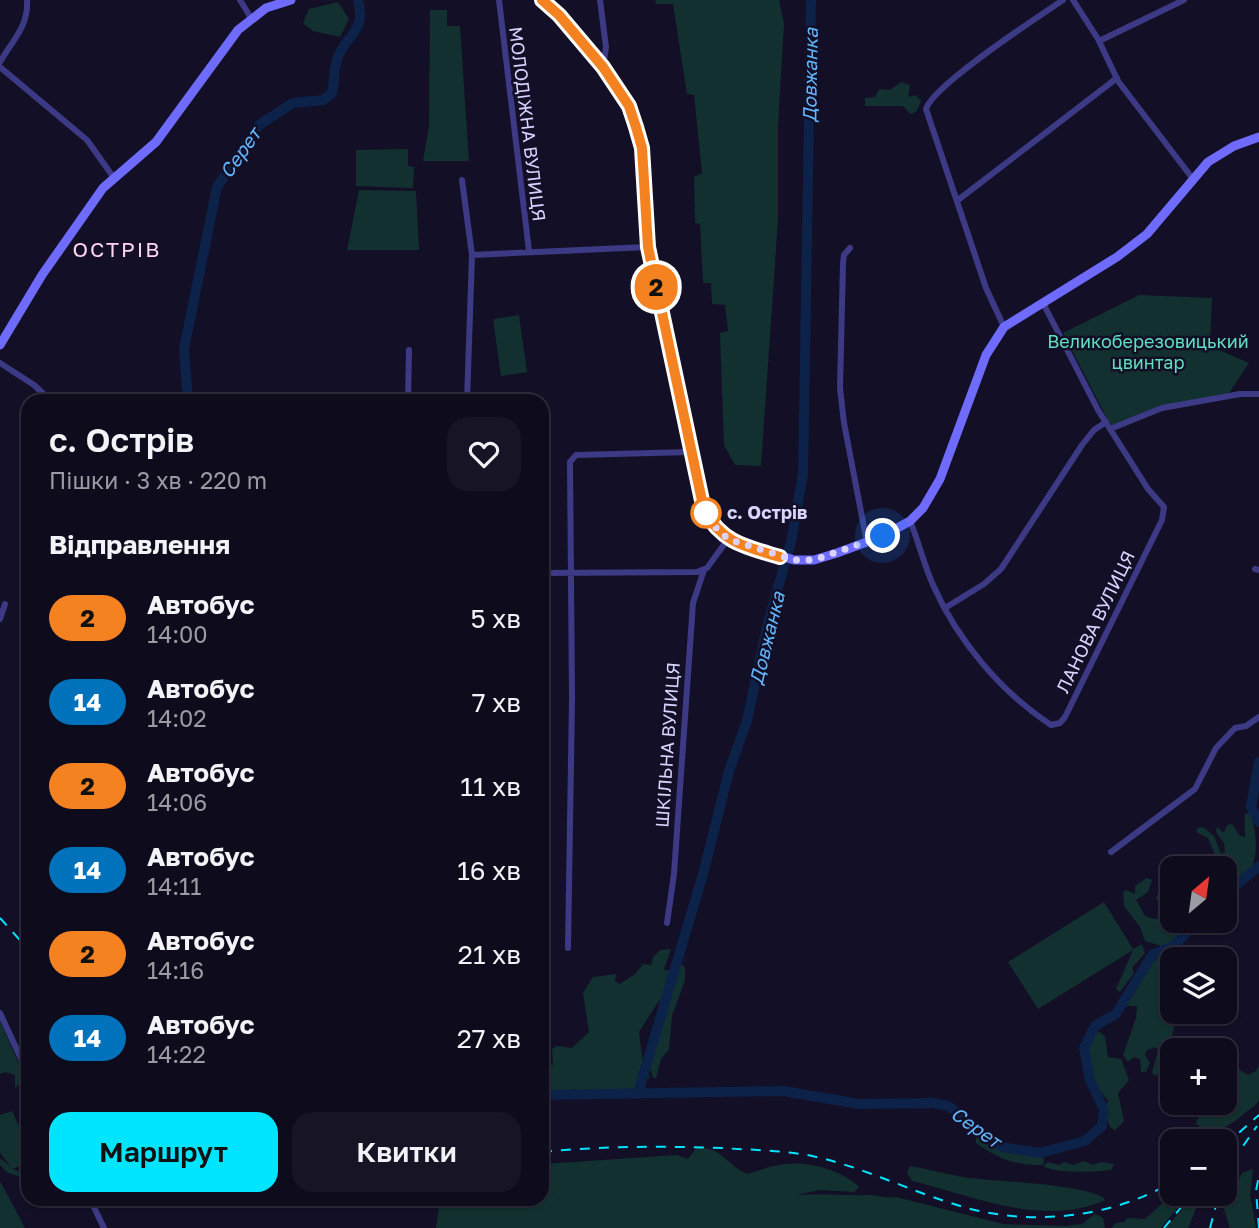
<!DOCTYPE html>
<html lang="uk">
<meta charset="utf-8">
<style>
body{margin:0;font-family:"Golos Text",sans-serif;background:#171425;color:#f1f3f6;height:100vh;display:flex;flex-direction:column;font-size:26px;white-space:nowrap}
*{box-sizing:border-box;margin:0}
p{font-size:23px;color:#9b9ba3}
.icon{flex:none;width:38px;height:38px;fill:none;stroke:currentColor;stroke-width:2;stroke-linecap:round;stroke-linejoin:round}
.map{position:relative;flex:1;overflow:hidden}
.panel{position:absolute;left:21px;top:394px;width:528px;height:812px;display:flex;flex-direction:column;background:#0e0b1c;border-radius:21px;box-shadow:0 2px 5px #0004,0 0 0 2px #2e2b3b}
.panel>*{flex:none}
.badge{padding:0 14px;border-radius:23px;font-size:24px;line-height:46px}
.needle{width:46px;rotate:29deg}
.tools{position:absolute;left:1160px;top:856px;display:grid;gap:14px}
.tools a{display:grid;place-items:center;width:77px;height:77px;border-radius:14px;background:#0e0b1c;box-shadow:0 2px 5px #0004,0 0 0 2px #2e2b3b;font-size:35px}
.you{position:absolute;width:35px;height:35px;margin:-18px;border:5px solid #fff;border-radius:50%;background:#1a73e8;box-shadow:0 0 0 10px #1a73e833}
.map>.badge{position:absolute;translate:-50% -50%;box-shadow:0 0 0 4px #fff}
h2{padding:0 28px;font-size:26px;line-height:63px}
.round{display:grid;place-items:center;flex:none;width:74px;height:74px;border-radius:21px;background:#171425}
.headline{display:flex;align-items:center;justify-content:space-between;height:119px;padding:0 28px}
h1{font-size:33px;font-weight:600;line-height:52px}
.primary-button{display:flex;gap:14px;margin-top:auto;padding:14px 28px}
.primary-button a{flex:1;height:80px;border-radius:21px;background:#00e5ff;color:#111;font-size:28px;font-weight:600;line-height:80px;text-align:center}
.primary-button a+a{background:#171425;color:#f1f3f6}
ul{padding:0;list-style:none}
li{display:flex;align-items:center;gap:21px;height:84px;padding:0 28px}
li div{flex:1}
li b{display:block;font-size:26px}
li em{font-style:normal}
li .badge{min-width:77px;font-weight:700;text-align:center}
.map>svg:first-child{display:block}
.green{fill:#12302f}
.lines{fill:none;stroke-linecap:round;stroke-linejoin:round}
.river{stroke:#0c2248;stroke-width:10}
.street{stroke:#3d3a85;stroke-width:6}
.secondary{stroke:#6f6bff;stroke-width:9}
.rail{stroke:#00e5ff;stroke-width:2;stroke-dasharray:10 9;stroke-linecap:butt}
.line-casing{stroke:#fff;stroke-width:16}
.line{stroke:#f58220;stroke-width:10}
.walk{stroke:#d9d4ff;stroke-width:7;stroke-dasharray:0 12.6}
.stop-dot{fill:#fff;stroke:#f58220;stroke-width:3.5}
.labels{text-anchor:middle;stroke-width:5;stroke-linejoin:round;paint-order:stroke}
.street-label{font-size:18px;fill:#d9d4ff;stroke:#130f26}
.park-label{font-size:18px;fill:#5fe0c0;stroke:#130f26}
.stop-label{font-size:18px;font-weight:bold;fill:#d9d4ff;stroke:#130f26;text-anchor:start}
.water-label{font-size:19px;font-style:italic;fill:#62b6ff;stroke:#130f26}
.quarter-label{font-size:21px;letter-spacing:2px;fill:#ffd6f0;stroke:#130f26}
</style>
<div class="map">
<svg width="1259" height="1228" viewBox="0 0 1259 1228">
<rect width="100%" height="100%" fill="#130f26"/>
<!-- green -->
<path class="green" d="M655 0H779L784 24 778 125V220L761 466 735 465 724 445 720 333 728 331 725 305 712 304 711 283H703L700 224 695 223 694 177 702 173 694 95 687 94 673 4H656Z
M338 2 349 19 340 37 313 31 303 23 309 9Z
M430 10H447V26H460L469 161H423L429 126Z
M901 82 910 85 908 97 916 95 921 101 916 112 910 114 903 106H865V98L875 97 879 89 890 90Z
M408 149V166L414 167 413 188 356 186V150Z
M359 190 416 191 419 250H347Z
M1139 295 1212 298 1210 346 1249 363 1229 393 1165 406 1112 425 1109 422 1063 333Z
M519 315 527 372 501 376 493 319Z
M1250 813C1258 833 1259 862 1246 877 1239 881 1231 882 1225 887V868H1215L1214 852 1208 838 1196 832 1198 828 1203 827 1214 836 1221 854 1225 852 1224 843 1216 832 1217 827 1224 833 1227 825 1232 824 1240 836 1245 837V814Z
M1147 878 1152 880 1148 892 1136 900 1145 916 1153 919 1167 918 1169 913 1156 899 1158 894 1163 895 1168 903 1172 904V920L1191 921 1167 948 1145 941 1140 927 1124 906 1123 892 1127 890 1135 894V886Z
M1104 902 1133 949 1142 944 1145 953 1132 968 1134 973 1120 992 1116 989 1133 950 1038 1009 1008 962Z
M671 949 664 969 667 971 679 963 685 967V980L672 1016 669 1049 661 1059 656 1078H653L647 1059 660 999 639 1032 643 1063 650 1077 630 1093 607 1094 594 1098 574 1089 555 1096 543 1090V1062L553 1065 552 1049 557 1046 572 1048 589 1032 583 993 593 977 616 974 615 981 620 984 635 974 643 964 651 965 653 957 660 950Z
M1161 955 1172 963V1012H1181C1167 1025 1176 1070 1155 1076L1152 1072 1158 1050 1155 1047 1147 1050 1145 1055 1150 1063 1146 1072H1141L1140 1059 1134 1057 1128 1062 1123 1055 1136 1018 1137 1006H1127C1124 980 1144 970 1161 955Z
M0 1021 26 1080 15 1088V1075L6 1072 0 1074Z
M1100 1032 1105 1037 1108 1057 1121 1059 1129 1080 1118 1093 1124 1121 1115 1130 1110 1127 1104 1110 1108 1101C1088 1074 1076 1067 1095 1033Z
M1259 1065C1259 1075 1259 1091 1259 1100 1257 1105 1250 1109 1246 1112 1233 1124 1213 1138 1196 1124 1200 1111 1213 1102 1225 1102V1090L1232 1093 1236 1086 1228 1085 1225 1076 1228 1067 1237 1068 1248 1075 1256 1071Z
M12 1111 28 1145V1163L12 1169 28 1174V1179L8 1173 0 1165V1158L11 1167 0 1153V1115Z
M976 1136 1002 1147 1043 1156 1044 1162 1042 1165C1017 1166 996 1158 976 1143Z
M697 1147C723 1148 726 1164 747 1174 759 1171 772 1165 785 1164 809 1161 842 1170 859 1187L854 1192 820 1190 797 1195C823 1193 844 1196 869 1195 879 1195 886 1199 896 1197L1003 1224 1066 1226 1082 1224 1095 1214 1103 1218 1105 1228H436L439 1208C473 1198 507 1199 542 1199L543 1164 677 1155 688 1159Z
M1084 1161 1092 1165 1101 1162 1114 1164 1111 1170C1094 1172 1057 1174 1043 1166L1048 1162 1059 1165 1064 1162 1073 1165Z
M910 1166C928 1169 946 1174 963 1177 990 1182 1090 1183 1106 1200 1042 1228 974 1196 912 1181L907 1173Z
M1253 1169 1250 1195 1256 1228H1230L1224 1209 1242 1173Z
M0 1181 25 1228H0Z
M1173 1194H1189L1161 1228H1111L1116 1223 1124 1222 1127 1218 1145 1219Z
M1195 1194H1202L1188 1228H1166Z"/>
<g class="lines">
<!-- river -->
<path class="river" d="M188 401 184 349 217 187 259 125 293 103 323 100 332 93C335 82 333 70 337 60 344 35 367 34 358 0
M1259 762 1251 807 1259 822
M1225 895 1259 866
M638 1093 703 874 729 771 747 721 767 626 791 542 803 474 811 0
M542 1095 783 1091 859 1104 932 1103 948 1106 1002 1147 1040 1153 1085 1141 1102 1126 1104 1110 1090 1080 1084 1048 1095 1026 1116 1014 1152 955 1175 945 1198 920"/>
<!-- street -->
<path class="street" d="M240 0 251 18
M499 0 529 251
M600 0 606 47 603 67
M1073 0 1098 39 1118 81 1193 179
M1099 41 1184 0
M0 62C12 41 29 26 27 0
M0 67 87 140 114 178
M462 180 472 255 467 401
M958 200 1117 78
M850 248 844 255 843 263 840 388 844 423 867 543
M472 255 647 247
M1004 327 986 288 926 109C933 85 1038 17 1063 0
M0 363 34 385 51 401
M408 401 409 350
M1110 429 1162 408 1240 394H1259
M910 521C919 542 924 566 934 587 958 641 1001 692 1051 725L1060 723 1065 717 1162 520 1164 507 1148 489 1098 410 1044 305
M1255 569 1259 570
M542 573 697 572 707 568 728 539
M945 608 984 584 1001 569 1082 445 1094 430 1106 422
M0 619 5 604
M1111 852 1195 789 1216 748 1235 728 1246 726 1259 717
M667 923 674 874 693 603 704 570
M568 948 572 699 570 462 576 455 691 452
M0 1013 28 1074
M90 1199 104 1228"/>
<!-- secondary -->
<path class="secondary" d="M542 0 559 15 603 67 629 106 636 127 642 148 647 247 704 510 711 523 728 539 794 560H814L837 553 883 536 910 521 923 508 940 479 986 355 1004 327 1117 257 1147 234 1208 162 1234 146 1259 137
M0 345 42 275 103 188 156 142 238 30 266 8 291 0"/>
<!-- rail -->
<path class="rail" d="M0 918 28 949
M1225 1145 1259 1115
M542 1152C602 1146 662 1146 722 1148 750 1150 779 1150 807 1155 859 1165 907 1190 957 1205 1026 1227 1110 1219 1172 1182
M1225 1179 1239 1152 1257 1126
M1164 1228 1192 1194
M1210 1228 1219 1194
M1259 1228 1256 1191 1259 1175"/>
</g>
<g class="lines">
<!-- line casing -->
<g class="line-casing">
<path id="line" d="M542 0 559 15 603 67 629 106 636 127 642 148 648 247 704 510C722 543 746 547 780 557"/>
</g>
<!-- line -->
<use href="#line" class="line"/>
<!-- walk -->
<path class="walk" d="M706 513 704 510 711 523 728 539 794 560H814L883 536"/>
</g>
<!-- markers -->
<circle class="stop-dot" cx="706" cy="513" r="14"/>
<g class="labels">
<!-- street labels -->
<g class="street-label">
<text transform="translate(527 124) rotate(83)" y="6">МОЛОДІЖНА ВУЛИЦЯ</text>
<text transform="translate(1096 622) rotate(-64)" y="6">ЛАНОВА ВУЛИЦЯ</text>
<text transform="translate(668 745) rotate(-86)" y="6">ШКІЛЬНА ВУЛИЦЯ</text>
</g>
<!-- park labels -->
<g class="park-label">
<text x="1148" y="348">Великоберезовицький<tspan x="1148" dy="21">цвинтар</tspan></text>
</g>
<!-- stop labels -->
<g class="stop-label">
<text x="727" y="519">с. Острів</text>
</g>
<!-- water labels -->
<g class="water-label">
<text transform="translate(810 75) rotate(-89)" y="7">Довжанка</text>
<text transform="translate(240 153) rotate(-55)" y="7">Серет</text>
<text transform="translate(767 638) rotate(-76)" y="7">Довжанка</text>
<text transform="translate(976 1127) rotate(35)" y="7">Серет</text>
</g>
<!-- quarter labels -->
<g class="quarter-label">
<text x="117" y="257">ОСТРІВ</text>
</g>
</g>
</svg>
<div class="tools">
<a><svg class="needle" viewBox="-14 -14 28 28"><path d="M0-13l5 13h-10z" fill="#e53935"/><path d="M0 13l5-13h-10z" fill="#9b9ba3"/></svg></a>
<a><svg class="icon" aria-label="layers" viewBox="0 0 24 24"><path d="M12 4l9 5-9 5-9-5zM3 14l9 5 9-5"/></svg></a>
<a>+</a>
<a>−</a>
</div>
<div class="you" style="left:883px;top:536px"></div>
<b class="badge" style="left:656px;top:287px;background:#f58220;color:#111">2</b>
<section class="panel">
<div class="headline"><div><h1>с. Острів</h1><p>Пішки · 3 хв · 220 m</p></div><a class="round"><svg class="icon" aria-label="heart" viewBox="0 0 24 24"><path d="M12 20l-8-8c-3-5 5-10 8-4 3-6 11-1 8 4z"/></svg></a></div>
<h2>Відправлення</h2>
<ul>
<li><span class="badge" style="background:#f58220;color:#111">2</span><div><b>Автобус</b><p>14:00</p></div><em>5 хв</em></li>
<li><span class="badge" style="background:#0072bc;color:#fff">14</span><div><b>Автобус</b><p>14:02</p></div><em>7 хв</em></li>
<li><span class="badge" style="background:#f58220;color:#111">2</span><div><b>Автобус</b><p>14:06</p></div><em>11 хв</em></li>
<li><span class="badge" style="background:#0072bc;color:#fff">14</span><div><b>Автобус</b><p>14:11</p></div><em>16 хв</em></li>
<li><span class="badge" style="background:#f58220;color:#111">2</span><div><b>Автобус</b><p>14:16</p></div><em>21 хв</em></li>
<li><span class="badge" style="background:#0072bc;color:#fff">14</span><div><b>Автобус</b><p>14:22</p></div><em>27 хв</em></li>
</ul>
<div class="primary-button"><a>Маршрут</a><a>Квитки</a></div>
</section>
</div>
